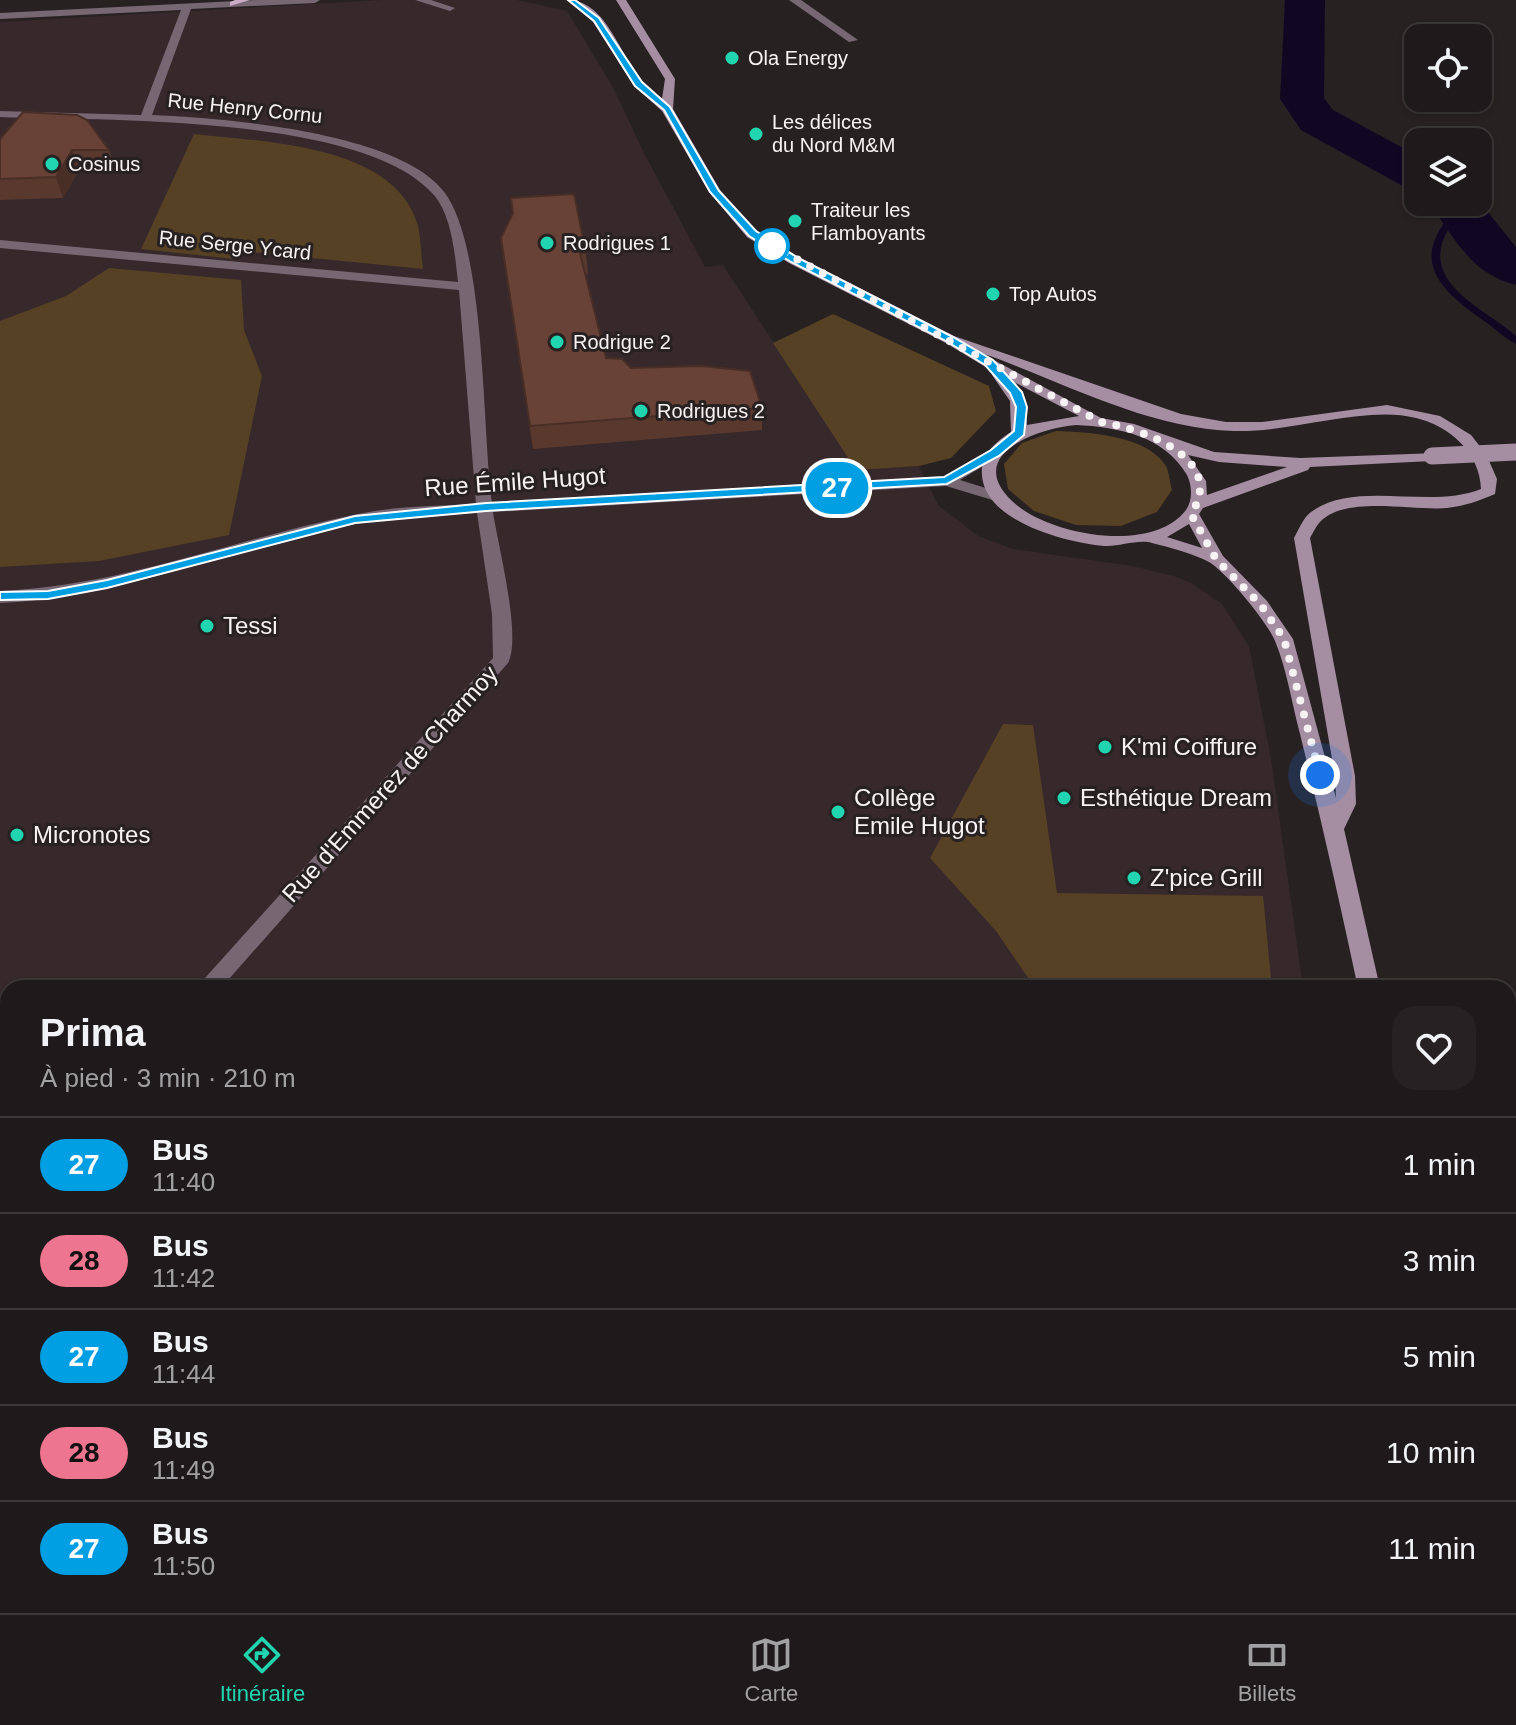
<!DOCTYPE html>
<html lang="fr">
<meta charset="utf-8">
<style>
body{margin:0;font-family:Arial,sans-serif;background:#262223;color:#f1f3f6;height:100vh;display:flex;flex-direction:column;font-size:30px;white-space:nowrap}
*{box-sizing:border-box;margin:0}
p{font-size:26px;color:#a1a0a2}
.icon{flex:none;width:44px;height:44px;fill:none;stroke:currentColor;stroke-width:2;stroke-linecap:round;stroke-linejoin:round}
.map{position:relative;flex:1;overflow:hidden}
.panel{position:absolute;left:0px;top:980px;width:1516px;height:634px;display:flex;flex-direction:column;background:#1e191a;border-radius:24px 24px 0 0;box-shadow:0 2px 6px #0004,0 0 0 2px #3c3839}
.panel>*{flex:none}
.badge{padding:0 16px;border-radius:26px;font-size:28px;line-height:52px}
.controls{position:absolute;left:1404px;top:24px;display:grid;gap:16px}
.controls a{display:grid;place-items:center;width:88px;height:88px;border-radius:16px;background:#1e191a;box-shadow:0 2px 6px #0004,0 0 0 2px #3c3839;font-size:40px}
.you{position:absolute;width:40px;height:40px;margin:-20px;border:6px solid #fff;border-radius:50%;background:#1a73e8;box-shadow:0 0 0 12px #1a73e833}
.map>.badge{position:absolute;translate:-50% -50%;box-shadow:0 0 0 4px #fff}
.round{display:grid;place-items:center;flex:none;width:84px;height:84px;border-radius:24px;background:#262223}
.summary{display:flex;align-items:center;justify-content:space-between;height:136px;padding:0 40px}
h1{font-size:38px;font-weight:700;line-height:60px}
ul{padding:0;list-style:none}
li{display:flex;align-items:center;gap:24px;height:96px;padding:0 40px;border-top:2px solid #3c3839}
li div{flex:1}
li b{display:block;font-size:30px}
li em{font-style:normal}
li .badge{min-width:88px;font-weight:700;text-align:center}
.tabs{display:flex;justify-content:space-around;align-items:center;height:112px;border-top:2px solid #3c3839;background:#1e191a;font-size:22px;color:#a1a0a2}
.tabs a{display:grid;justify-items:center;gap:4px}
.tabs .active{color:#20d5b0}
.map>svg:first-child{display:block}
.built{fill:#36282b}
.green{fill:#564125}
.lines{fill:none;stroke-linecap:round;stroke-linejoin:round}
.stream{fill:#120723;fill-rule:evenodd}
.river{fill:#120723;fill-rule:evenodd}
.street{fill:#766773;fill-rule:evenodd}
.secondary{fill:#a58ea2;fill-rule:evenodd}
.primary{fill:#caacc5;fill-rule:evenodd}
.secondary-bridge{stroke:#a58ea2;stroke-width:17}
.wall{fill:#59392e}
.shaded-wall{fill:#492e26}
.building{fill:#684236;stroke:#492e26;stroke-width:2}
.line{fill:#009fe3;stroke:#fff;stroke-width:2}
.walk{stroke:#f7f2f3;stroke-width:8;stroke-dasharray:0 14.4}
.poi-dot{fill:#20d5b0;stroke:#282122;stroke-width:3}
.stop-dot{fill:#fff;stroke:#009fe3;stroke-width:4}
.labels{text-anchor:middle;stroke-width:6;stroke-linejoin:round;paint-order:stroke}
.far-poi-label{font-size:20px;fill:#f7f2f3;stroke:#282122;text-anchor:start}
.far-street-label{font-size:20px;fill:#f7f2f3;stroke:#282122}
.street-label{font-size:24px;fill:#f7f2f3;stroke:#282122}
.poi-label{font-size:24px;fill:#f7f2f3;stroke:#282122;text-anchor:start}
</style>
<div class="map">
<svg width="1516" height="1613" viewBox="0 0 1516 1613">
<rect width="100%" height="100%" fill="#282122"/>
<!-- built -->
<path class="built" d="M381 0H517L567 11 615 91 643 151 705 267 723 265 856 469 919 466 938 505 978 536 1013 549 1133 566 1174 576 1191 583 1222 604 1249 646 1271 759 1303 988H8V1606H1283L1282 1613H0V22Z"/>
<!-- green -->
<path class="green" d="M194 134C263 142 396 144 418 226 421 240 421 255 423 269L242 251 234 259 141 249Z
M109 268 241 280 244 330 262 376 229 535 99 561 0 567V321L66 296Z
M833 314 989 386 996 411 951 458 919 466 856 470 773 343Z
M1056 431C1087 432 1147 435 1166 466 1169 472 1170 483 1172 490L1157 512 1121 526 1076 525 1034 511 1008 489 1004 464 1022 443Z
M1003 724 1033 725 1057 893 1263 896 1272 988H1035L996 931 930 858Z"/>
<g class="lines">
<!-- stream -->
<path class="stream" d="M1457 205 1464 207C1457 217 1449 227 1444 238 1424 286 1489 311 1516 336V344C1504 338 1492 326 1480 318 1454 300 1419 273 1436 237 1441 225 1450 216 1457 205Z"/>
<!-- river -->
<path class="river" d="M1285 0H1325L1324 98 1333 110 1418 156V189L1401 185 1301 130 1280 99Z
M1478 200 1516 247V285C1471 274 1454 238 1429 202Z"/>
<!-- street -->
<path class="street" d="M257 0H320L315 3 191 9 152 115C224 118 401 132 445 193 486 250 482 427 492 503L923 479 943 477 995 448 1003 453 1000 456 960 480 1005 494 1007 497 999 502 946 486 493 512C498 546 522 636 508 663L221 988H196L493 658 492 614 477 513C437 516 395 516 356 524 236 547 123 597 0 603V591C122 586 235 539 353 515 393 506 435 506 476 504L459 290 0 248V240L458 282C455 256 452 216 434 195 364 114 103 121 0 117V111L141 115 181 10 0 19V13Z
M415 0H431L455 8 450 11Z
M789 0H801L858 40 849 42Z
M8 1198V1228L0 1231V1202Z"/>
<!-- secondary -->
<path class="secondary" d="M567 0C607 0 620 57 643 82 648 89 656 94 662 99L665 79 616 0H626L675 79 673 109 720 190 757 231 799 257 954 336 1181 414 1226 422H1262L1387 405 1440 416 1471 435 1486 454 1497 479 1495 494C1479 501 1464 506 1447 508 1413 511 1345 495 1320 522 1316 526 1313 533 1310 538L1355 776 1356 804 1344 829 1380 988H1358C1340 903 1321 819 1300 734 1292 704 1287 670 1275 641 1268 623 1226 572 1209 562 1194 554 1169 547 1152 543 1138 539 1119 547 1104 546 1066 543 977 520 982 468 984 452 998 440 1011 432L1010 401 992 375 994 372 944 342 789 263 747 237 709 192 662 111 634 86 593 22ZM979 352C1062 381 1145 428 1234 431 1291 433 1365 405 1416 418 1449 426 1480 452 1481 489 1429 510 1356 479 1311 512 1303 518 1299 529 1294 538L1335 776 1336 798 1293 639 1267 601 1223 556 1199 514 1203 508 1308 470 1310 467 1432 461 1440 456 1438 453 1300 458 1214 452 1134 424 1101 418ZM1012 381 1079 416 1027 425 1025 401ZM1076 425C1119 427 1164 436 1187 475 1192 485 1193 500 1186 510 1152 555 1047 535 1012 501 963 454 1039 428 1076 425ZM1188 455 1219 462 1287 467 1207 495 1206 481ZM1189 524 1202 548 1167 537Z
M1361 1606H1391L1390 1613H1360Z"/>
<!-- primary -->
<path class="primary" d="M235 0H250L230 6V2Z"/>
<!-- secondary-bridge -->
<path class="secondary-bridge" d="M1432 456 1516 452"/>
</g>
<!-- wall -->
<path class="wall" d="M0 139 109 150 116 170H79L63 198 0 200Z
M586 253 588 274H585L606 358 631 368 762 408V430L533 449 504 259Z"/>
<!-- shaded-wall -->
<path class="shaded-wall" d="M72 150 79 170 63 198 56 177Z"/>
<!-- building -->
<path class="building" d="M23 112 77 115 87 120 109 150H72L56 177 0 179V139Z
M574 194 586 253H580L606 358 622 359 631 368 701 366 750 371 762 408 530 426 501 238 513 213 511 198Z"/>
<!-- line -->
<path class="line" d="M568 0H575L599 18 642 82 670 107 719 191 756 231 798 258 953 337 993 360 1022 392 1027 407 1024 435 999 456 947 484 486 511 355 523 107 588 48 599 0 600V592L48 591 107 580 355 516 486 503 944 477 991 450 1014 431 1016 407 1010 393 985 365 946 341 791 262 749 236 710 192 664 110 635 86 594 21Z"/>
<g class="lines">
<!-- walk -->
<path class="walk" d="M772 246 1101 422C1142 429 1228 458 1191 514L1216 559 1261 605 1284 639 1320 775"/>
</g>
<!-- markers -->
<g class="poi-dot">
<circle cx="732" cy="58" r="8"/>
<circle cx="756" cy="134" r="8"/>
<circle cx="52" cy="164" r="8"/>
<circle cx="795" cy="221" r="8"/>
<circle cx="547" cy="243" r="8"/>
<circle cx="993" cy="294" r="8"/>
<circle cx="557" cy="342" r="8"/>
<circle cx="641" cy="411" r="8"/>
<circle cx="207" cy="626" r="8"/>
<circle cx="1105" cy="747" r="8"/>
<circle cx="1064" cy="798" r="8"/>
<circle cx="838" cy="812" r="8"/>
<circle cx="17" cy="835" r="8"/>
<circle cx="1134" cy="878" r="8"/>
</g>
<circle class="stop-dot" cx="772" cy="246" r="16"/>
<g class="labels">
<!-- far-poi labels -->
<g class="far-poi-label">
<text x="748" y="65">Ola Energy</text>
<text x="772" y="129">Les délices<tspan x="772" dy="23">du Nord M&amp;M</tspan></text>
<text x="68" y="171">Cosinus</text>
<text x="811" y="217">Traiteur les<tspan x="811" dy="23">Flamboyants</tspan></text>
<text x="563" y="250">Rodrigues 1</text>
<text x="1009" y="301">Top Autos</text>
<text x="573" y="349">Rodrigue 2</text>
<text x="657" y="418">Rodrigues 2</text>
</g>
<!-- far-street labels -->
<g class="far-street-label">
<text transform="translate(245 108) rotate(6)" y="7">Rue Henry Cornu</text>
<text transform="translate(235 245) rotate(6)" y="7">Rue Serge Ycard</text>
</g>
<!-- street labels -->
<g class="street-label">
<text transform="translate(515 482) rotate(-4)" y="8">Rue Émile Hugot</text>
<text transform="translate(390 784) rotate(-48)" y="8">Rue d'Emmerez de Charmoy</text>
</g>
<!-- poi labels -->
<g class="poi-label">
<text x="223" y="634">Tessi</text>
<text x="1121" y="755">K'mi Coiffure</text>
<text x="854" y="806">Collège<tspan x="854" dy="28">Emile Hugot</tspan></text>
<text x="1080" y="806">Esthétique Dream</text>
<text x="33" y="843">Micronotes</text>
<text x="1150" y="886">Z'pice Grill</text>
</g>
</g>
</svg>
<div class="controls">
<a><svg class="icon" aria-label="locate" viewBox="0 0 24 24"><circle cx="12" cy="12" r="6"/><path d="M12 2v4M12 18v4M2 12h4M18 12h4"/></svg></a>
<a><svg class="icon" aria-label="layers" viewBox="0 0 24 24"><path d="M12 4l9 5-9 5-9-5zM3 14l9 5 9-5"/></svg></a>
</div>
<div class="you" style="left:1320px;top:775px"></div>
<b class="badge" style="left:837px;top:488px;background:#009fe3;color:#fff">27</b>
<section class="panel">
<div class="summary"><div><h1>Prima</h1><p>À pied · 3 min · 210 m</p></div><a class="round"><svg class="icon" aria-label="heart" viewBox="0 0 24 24"><path d="M12 20l-8-8c-3-5 5-10 8-4 3-6 11-1 8 4z"/></svg></a></div>
<ul>
<li><span class="badge" style="background:#009fe3;color:#fff">27</span><div><b>Bus</b><p>11:40</p></div><em>1 min</em></li>
<li><span class="badge" style="background:#ee758f;color:#111">28</span><div><b>Bus</b><p>11:42</p></div><em>3 min</em></li>
<li><span class="badge" style="background:#009fe3;color:#fff">27</span><div><b>Bus</b><p>11:44</p></div><em>5 min</em></li>
<li><span class="badge" style="background:#ee758f;color:#111">28</span><div><b>Bus</b><p>11:49</p></div><em>10 min</em></li>
<li><span class="badge" style="background:#009fe3;color:#fff">27</span><div><b>Bus</b><p>11:50</p></div><em>11 min</em></li>
</ul>
</section>
</div>
<nav class="tabs">
<a class="active"><svg class="icon" aria-label="directions" viewBox="0 0 24 24"><path d="M12 3l9 9-9 9-9-9zM9 14v-3h6M13 9l2 2-2 2"/></svg>Itinéraire</a>
<a><svg class="icon" aria-label="map" viewBox="0 0 24 24"><path d="M3 6l6-2 6 2 6-2v14l-6 2-6-2-6 2zM9 4v14M15 6v14"/></svg>Carte</a>
<a><svg class="icon" aria-label="tickets" viewBox="0 0 24 24"><path d="M3 7h18v10H3zM15 7v10"/></svg>Billets</a>
</nav>
